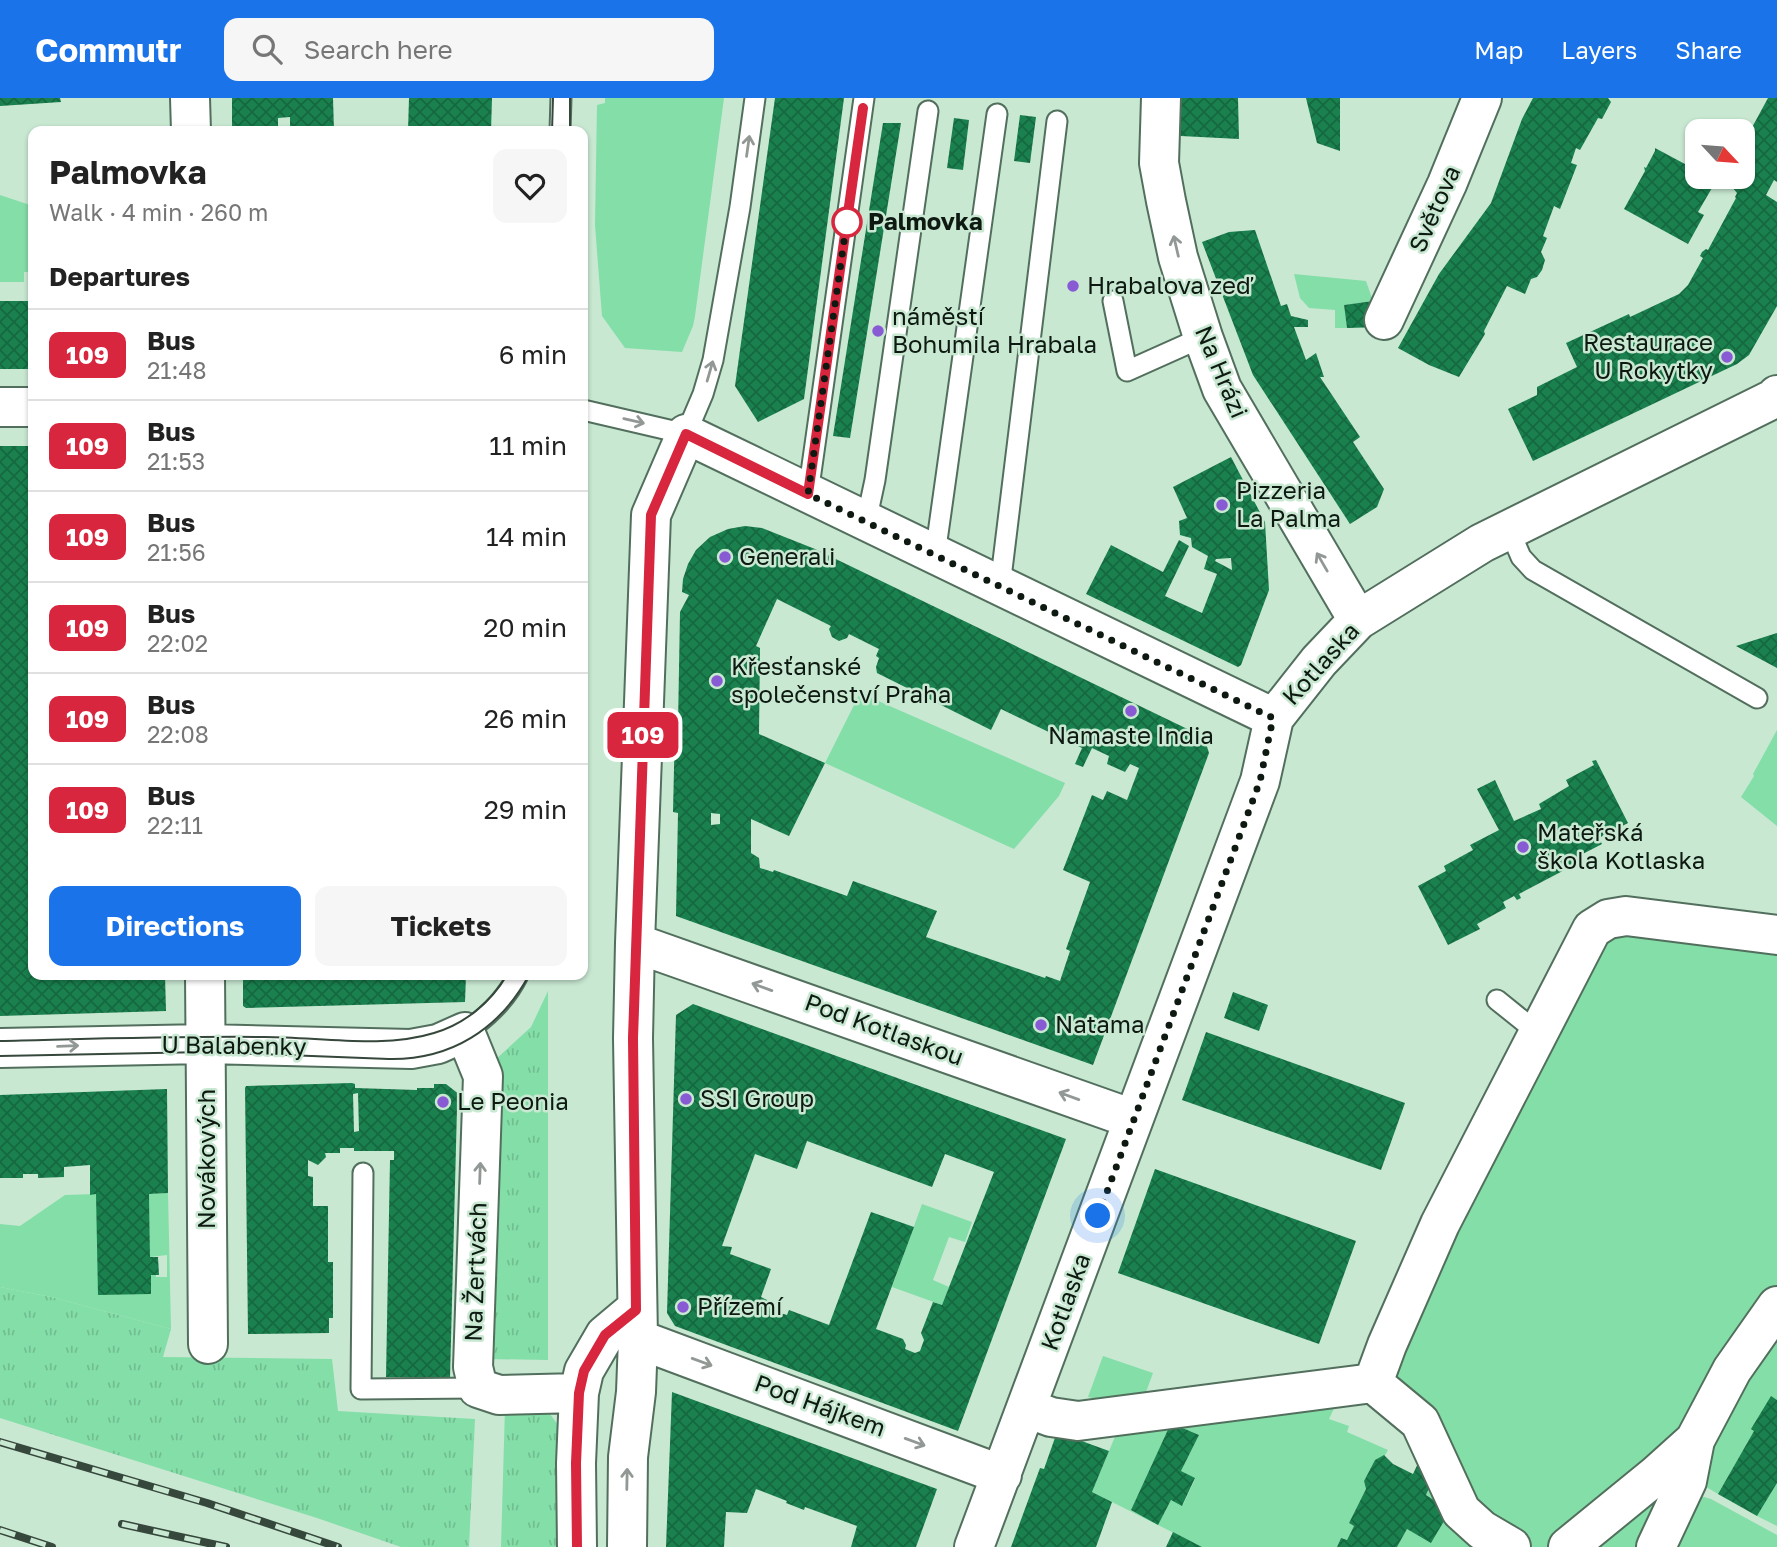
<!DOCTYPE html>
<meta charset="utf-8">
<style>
body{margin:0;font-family:"Golos Text",sans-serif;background:#f6f6f6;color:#222;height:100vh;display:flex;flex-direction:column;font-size:26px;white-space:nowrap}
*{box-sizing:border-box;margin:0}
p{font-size:23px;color:#767676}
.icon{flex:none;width:38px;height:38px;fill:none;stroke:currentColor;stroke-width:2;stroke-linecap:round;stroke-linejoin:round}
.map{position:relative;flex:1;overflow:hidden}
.side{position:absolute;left:28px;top:28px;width:560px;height:854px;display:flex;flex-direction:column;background:#fff;border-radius:14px;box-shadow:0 2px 5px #0004}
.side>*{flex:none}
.badge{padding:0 14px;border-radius:10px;font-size:24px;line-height:46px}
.needle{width:46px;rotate:116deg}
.controls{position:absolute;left:1685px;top:21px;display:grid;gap:14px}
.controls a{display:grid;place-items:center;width:70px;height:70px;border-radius:14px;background:#fff;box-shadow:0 2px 5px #0004;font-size:35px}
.you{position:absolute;width:35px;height:35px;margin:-18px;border:5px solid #fff;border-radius:50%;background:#1a73e8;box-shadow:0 0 0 10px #1a73e833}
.map>.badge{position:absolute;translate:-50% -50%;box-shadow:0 0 0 4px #fff}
h2{padding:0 21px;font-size:26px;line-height:63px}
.round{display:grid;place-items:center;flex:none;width:74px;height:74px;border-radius:14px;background:#f6f6f6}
.head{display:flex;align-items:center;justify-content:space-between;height:119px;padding:0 21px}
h1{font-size:33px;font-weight:700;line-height:52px}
.button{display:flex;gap:14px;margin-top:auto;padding:14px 21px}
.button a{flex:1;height:80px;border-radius:14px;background:#1a73e8;color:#fff;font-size:28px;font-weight:700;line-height:80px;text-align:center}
.button a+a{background:#f6f6f6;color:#222}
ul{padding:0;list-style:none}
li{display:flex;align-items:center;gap:21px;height:91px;padding:0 21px;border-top:2px solid #e0e0e0}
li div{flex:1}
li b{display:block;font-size:26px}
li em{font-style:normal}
li .badge{min-width:77px;font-weight:700;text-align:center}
header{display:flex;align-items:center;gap:42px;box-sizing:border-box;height:98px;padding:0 35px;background:#1a73e8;color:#fff}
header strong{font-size:33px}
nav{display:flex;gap:38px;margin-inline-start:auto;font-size:24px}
.search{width:490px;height:63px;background:#f6f6f6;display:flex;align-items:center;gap:18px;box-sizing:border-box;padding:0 24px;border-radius:14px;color:#767676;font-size:26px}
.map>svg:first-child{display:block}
.grass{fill:url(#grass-tufts)}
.green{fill:#84dea8;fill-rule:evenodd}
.building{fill:url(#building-cross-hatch);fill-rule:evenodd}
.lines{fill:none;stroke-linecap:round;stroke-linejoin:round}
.service-casing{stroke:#526f5d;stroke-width:23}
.minor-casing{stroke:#526f5d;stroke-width:42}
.service{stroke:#fff;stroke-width:19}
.minor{stroke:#fff;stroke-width:38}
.tram{stroke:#36473c;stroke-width:2}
.rail-casing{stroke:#36473c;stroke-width:8}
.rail{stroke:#c8e8d2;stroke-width:5;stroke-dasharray:16;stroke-linecap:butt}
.oneway{stroke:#929894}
.line-casing{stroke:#fff;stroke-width:16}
.line{stroke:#d7263d;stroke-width:10}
.walk{stroke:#0d1911;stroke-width:7;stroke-dasharray:0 12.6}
.stop-dot{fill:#fff;stroke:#d7263d;stroke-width:3.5}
.poi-dot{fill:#885ad4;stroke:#c8e8d2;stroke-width:2.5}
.labels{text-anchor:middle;stroke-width:5;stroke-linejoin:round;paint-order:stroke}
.street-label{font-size:24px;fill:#0d1911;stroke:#c8e8d2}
.stop-label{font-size:24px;font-weight:bold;fill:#0d1911;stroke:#c8e8d2;text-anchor:start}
.poi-label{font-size:24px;fill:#0d1911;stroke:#c8e8d2;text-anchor:start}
</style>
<header>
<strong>Commutr</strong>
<div class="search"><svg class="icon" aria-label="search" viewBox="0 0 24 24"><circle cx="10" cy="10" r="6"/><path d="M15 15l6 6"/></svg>Search here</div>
<nav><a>Map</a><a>Layers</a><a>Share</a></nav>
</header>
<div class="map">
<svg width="1777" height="1449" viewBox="0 0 1777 1449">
<defs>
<pattern id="grass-tufts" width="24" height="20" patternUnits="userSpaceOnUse" patternTransform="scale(1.75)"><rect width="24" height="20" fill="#84dea8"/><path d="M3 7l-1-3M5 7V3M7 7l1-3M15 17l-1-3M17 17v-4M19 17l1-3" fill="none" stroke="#71be90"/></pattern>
<pattern id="building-cross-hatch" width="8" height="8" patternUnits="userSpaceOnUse" patternTransform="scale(1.75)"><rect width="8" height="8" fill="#19804e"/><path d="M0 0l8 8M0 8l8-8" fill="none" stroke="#15683f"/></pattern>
</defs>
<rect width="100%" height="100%" fill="#c8e8d2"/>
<!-- grass -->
<path class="grass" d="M548 893V1262L487 1261 495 962 531 929Z
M0 1189 51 1199 171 1231 163 1259 332 1261 338 1313 475 1321 469 1449H401L317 1420 0 1320Z
M505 1309 550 1316 561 1331 560 1449H501Z"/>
<!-- green -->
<path class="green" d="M605 0H724L695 218 693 228 682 254 625 250 602 218 595 127 597 7 605 5Z
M0 97 33 108V158L29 159V174H24V184H0Z
M1294 176 1366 183 1373 203 1344 207 1347 230H1335V212L1309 210 1300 200Z
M860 595 1065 685 1059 698 1014 751 825 665Z
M1777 632V728L1741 699 1754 678 1753 676Z
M1596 809 1722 810 1777 817V1302L1771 1299 1754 1333 1718 1396 1698 1384 1648 1449H1397L1407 1431 1431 1444 1445 1410 1426 1397 1449 1358 1420 1299 1393 1281Z
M168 1095 171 1231 51 1199 0 1189V1126L20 1128 65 1097 96 1096 151 1177H156V1179H167V1157L150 1159 149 1096Z
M922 1106 972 1124 965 1144 949 1139 933 1182 949 1189 942 1207 892 1189Z
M1103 1258 1153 1275 1142 1305 1100 1302 1088 1299Z
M1338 1302 1329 1321 1349 1328 1347 1334 1388 1352 1384 1359 1375 1362 1364 1383 1366 1391 1349 1425 1354 1428 1347 1442 1341 1440 1337 1449H1202L1092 1394 1119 1329ZM1171 1325 1199 1337 1181 1373 1195 1381 1183 1407 1171 1402 1158 1426 1131 1412Z
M1777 1385V1428L1757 1418Z
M1697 1397 1711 1401 1777 1437V1449H1672Z"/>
<!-- building -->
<path class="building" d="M0 0H60L61 4 0 8Z
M232 0H333L334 33H290V19L278 20V33H232Z
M409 0H492L491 33H408Z
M775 0H844L804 301 758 324 735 288Z
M1179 0H1238L1239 41 1181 38 1179 37Z
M1306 0H1340V53L1317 45Z
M1533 0H1608L1611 4 1602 21 1598 20 1580 52 1576 50 1571 65 1577 67 1560 111 1554 108 1543 138 1547 140 1541 154 1545 162 1542 172 1537 179 1531 181 1525 196 1507 188 1484 233 1485 236 1459 279 1429 267 1398 250 1439 176 1491 105 1522 21Z
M1768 0H1777V84L1774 82 1766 97 1777 104V208L1749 257 1737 266 1533 363 1508 311 1537 297V289L1577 269 1566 245 1629 216 1630 219 1679 196 1688 187 1703 160 1700 158 1702 154 1706 151 1708 152 1736 100 1735 99 1737 95 1732 89 1738 79H1743V46Z
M1020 17 1036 19 1030 65 1014 63Z
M954 20 969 22 963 72 947 70Z
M883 25H901L850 340 833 338Z
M1655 50 1698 73V79H1708L1716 83 1698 114 1704 117 1688 146 1624 111 1645 73 1644 69 1646 70 1655 53Z
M1255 132 1281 208 1287 206 1291 218 1308 222V229H1294L1306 262 1316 255 1324 279H1320L1360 339 1353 344 1384 391 1377 409 1350 426 1253 277 1202 144 1229 134Z
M0 203H31L33 271H0Z
M1373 203 1382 229 1347 230 1344 207Z
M0 348H33V877H165L166 913 0 918Z
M1231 359 1265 424 1269 492 1241 567 1238 569 1086 496 1111 447 1163 474 1179 442 1189 448 1165 498 1202 515 1217 476 1204 471 1208 458 1192 449 1191 440 1180 437 1179 423 1187 420 1173 389ZM1231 460 1232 472 1215 463 1216 461Z
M745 428 762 430 815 451 1204 639 1209 655 1093 967 676 818 678 715 673 714 675 627H678L680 514 689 497 682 494 683 481 688 466 696 452 710 439 728 431ZM777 501 831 528 829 531 832 539 839 543 847 540 849 536 879 551 876 558 879 560 876 569 877 575 991 632 1001 611 1082 650 1075 666 1083 669 1092 650 1109 658 1107 666 1125 674 1130 666 1139 670 1127 702 1107 693 1103 702 1092 697 1063 772 1090 784 1066 851 1070 853 1060 883 1046 878 1045 880 926 839 937 813 853 783 847 798 774 772 773 774 760 770 759 760 751 755V721L789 738 825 665 759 636 760 550 756 548ZM711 715 720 716V726L711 727Z
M1777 535V570L1736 548Z
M1596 662 1628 725 1599 740 1602 746 1573 761 1576 766 1519 796 1521 800 1517 802 1514 798 1503 804 1506 810 1477 826 1480 831 1448 847 1418 788 1446 773 1444 768 1473 752 1470 747 1499 732 1477 691 1495 682 1514 723 1541 711 1539 706 1569 688 1566 682 1594 667 1592 663Z
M243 877H466L465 904 246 910 243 908Z
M1233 894 1268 907 1259 933 1224 920Z
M693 906 1066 1041 958 1333 675 1228 667 1215 676 917ZM807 1043 932 1089 945 1056 994 1074 942 1207 933 1204 921 1235 924 1242 920 1253 915 1255 905 1251 906 1247 903 1241 876 1231 914 1129 871 1114 829 1227 789 1212 787 1217 770 1212 769 1203 761 1199 771 1171 730 1156 732 1149 722 1148 755 1056 797 1071Z
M1206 934 1405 1005 1381 1072 1182 1002Z
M352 985 355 986V990L417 992V990H434V986H446L460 997 459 1010H457L450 1280 386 1279 390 1062H394V1053H354V1050H340V1055H325L326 1059 318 1067 308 1062V1078L313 1079V1108H328V1164H333V1220H329V1235L248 1236 245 990 246 988ZM358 995 359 1033 354 1034 353 996Z
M167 991 168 1095 149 1096 150 1159H158L159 1177H151V1196L98 1197 96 1096 90 1097V1067L64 1069V1079L38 1080V1076H23V1080H0V997Z
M1155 1071 1356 1143 1319 1246 1118 1175Z
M672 1294 937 1391 916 1449H851L857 1428 805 1409 804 1412 786 1405 787 1403 756 1391 747 1415 726 1414 724 1449H666Z
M1771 1298 1777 1302V1385L1757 1418 1718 1396 1754 1333 1751 1331Z
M1171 1325 1199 1337 1181 1373 1195 1380 1182 1408 1171 1402 1158 1427 1131 1412Z
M1057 1334 1109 1353 1092 1394 1112 1404 1096 1449H1011L1040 1370 1044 1371Z
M1384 1357 1393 1366 1413 1376 1422 1357 1438 1371 1426 1397 1446 1410 1444 1423 1431 1445 1407 1431 1397 1449H1337L1341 1440 1347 1442 1354 1428 1349 1425 1366 1391 1364 1383 1375 1362Z
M1173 1434 1202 1449H1166Z"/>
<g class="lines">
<!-- service casing -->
<g class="service-casing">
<path id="service" d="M560 33 561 0
M1113 203 1127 273 1203 239
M583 312 686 336 703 296 713 262 740 109 755 0
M808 396 864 0
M866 424 875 382 928 13
M1509 431 1521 459 1533 472 1757 600
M935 457 997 16
M1000 488 1057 23
M1497 902 1538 935
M465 934C488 919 506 901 518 877
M363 1075 361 1291 478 1290"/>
</g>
<!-- minor casing -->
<g class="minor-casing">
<path id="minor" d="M190 0 191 33
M1161 0 1159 65 1166 103 1178 159 1203 239 1222 291 1358 522
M1384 222 1447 86 1482 0
M0 309H33
M635 845 1133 1021
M205 877 208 1246
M0 950 206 946 411 951 438 946 465 934 483 978 473 1269 478 1290 499 1297 579 1295
M638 1241 1002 1377
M1373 1285 1387 1247 1440 1126 1592 831 1608 821 1626 818 1777 837
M1027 1310 1051 1319 1078 1323 1373 1285 1420 1324 1461 1413 1482 1432 1511 1449
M577 1449 576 1365 579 1295 584 1273 605 1237 636 1211
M627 1449 628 1359 636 1294 638 1241 633 940 635 845 651 417 686 336 1274 620
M974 1449 1260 683 1274 620 1319 563 1358 522 1482 445 1775 300 1777 297
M1568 1449 1655 1378 1695 1342
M1656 1449 1687 1383 1695 1342 1732 1272 1777 1208"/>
</g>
<!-- service -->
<use href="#service" class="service"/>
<!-- minor -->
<use href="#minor" class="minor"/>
<!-- tram -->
<path class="tram" d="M552 33 553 0
M570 33V0
M0 943C88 941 177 938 265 939 319 939 383 951 434 935 465 926 491 904 507 877
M0 958 206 954 389 961C451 962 500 931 529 877"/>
<!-- rail casing -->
<g class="rail-casing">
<path id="rail" d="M0 1344 207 1405 338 1449
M122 1426 226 1449
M0 1432 52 1449"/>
</g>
<!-- rail -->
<use href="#rail" class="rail"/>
</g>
<!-- one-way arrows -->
<defs><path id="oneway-shaft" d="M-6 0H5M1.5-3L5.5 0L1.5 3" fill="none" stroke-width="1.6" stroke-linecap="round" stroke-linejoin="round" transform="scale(1.75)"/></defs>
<g class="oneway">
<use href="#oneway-shaft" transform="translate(748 48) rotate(-82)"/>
<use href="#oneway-shaft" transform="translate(1176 148) rotate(-103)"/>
<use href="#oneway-shaft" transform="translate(710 273) rotate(-74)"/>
<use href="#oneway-shaft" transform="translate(634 323) rotate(13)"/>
<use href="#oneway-shaft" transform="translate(1322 464) rotate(-120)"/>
<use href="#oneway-shaft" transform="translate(762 889) rotate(-160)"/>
<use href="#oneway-shaft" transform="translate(68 948) rotate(-2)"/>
<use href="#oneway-shaft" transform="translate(1069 998) rotate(-160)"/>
<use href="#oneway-shaft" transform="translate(480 1075) rotate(-88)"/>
<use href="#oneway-shaft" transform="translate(702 1264) rotate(20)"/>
<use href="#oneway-shaft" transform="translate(915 1344) rotate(20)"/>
<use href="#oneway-shaft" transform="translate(627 1381) rotate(-89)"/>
</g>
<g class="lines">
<!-- line casing -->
<g class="line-casing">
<path id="line" d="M577 1449 576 1365 579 1295 584 1273 605 1237 636 1212 633 940 651 417 686 336 808 396 863 10"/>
</g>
<!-- line -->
<use href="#line" class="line"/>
<!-- walk -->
<path class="walk" d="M847 124 848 115 808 396 1273 620 1260 683 1098 1118"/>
</g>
<!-- markers -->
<circle class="stop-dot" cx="847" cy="124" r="14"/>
<g class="poi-dot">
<circle cx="1073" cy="188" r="7"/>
<circle cx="878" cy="233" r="7"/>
<circle cx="1727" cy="259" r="7"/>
<circle cx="1222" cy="407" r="7"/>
<circle cx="725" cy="459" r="7"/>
<circle cx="717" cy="583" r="7"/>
<circle cx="1131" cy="613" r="7"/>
<circle cx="1523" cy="749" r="7"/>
<circle cx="1041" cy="927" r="7"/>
<circle cx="686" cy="1001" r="7"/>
<circle cx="443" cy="1004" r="7"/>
<circle cx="683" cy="1209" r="7"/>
</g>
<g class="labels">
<!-- street labels -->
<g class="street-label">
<text transform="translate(1435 111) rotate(-66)" y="8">Světova</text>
<text transform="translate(1221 274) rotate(67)" y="8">Na Hrázi</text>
<text transform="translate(1321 566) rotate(-48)" y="8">Kotlaska</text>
<text transform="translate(884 932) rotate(20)" y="8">Pod Kotlaskou</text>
<text transform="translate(234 948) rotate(1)" y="8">U Balabenky</text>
<text transform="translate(207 1061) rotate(-90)" y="8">Novákových</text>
<text transform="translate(476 1174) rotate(-88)" y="8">Na Žertvách</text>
<text transform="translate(1066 1204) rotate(-70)" y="8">Kotlaska</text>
<text transform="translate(820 1308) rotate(20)" y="8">Pod Hájkem</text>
</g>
<!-- stop labels -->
<g class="stop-label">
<text x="868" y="132">Palmovka</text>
</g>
<!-- poi labels -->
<g class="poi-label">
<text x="1087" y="196">Hrabalova zeď</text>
<text x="892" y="227">náměstí<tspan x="892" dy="28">Bohumila Hrabala</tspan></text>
<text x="1713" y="253" text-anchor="end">Restaurace<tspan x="1713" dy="28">U Rokytky</tspan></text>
<text x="1236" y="401">Pizzeria<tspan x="1236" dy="28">La Palma</tspan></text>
<text x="739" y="467">Generali</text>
<text x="731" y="577">Křesťanské<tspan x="731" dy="28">společenství Praha</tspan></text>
<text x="1131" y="646" text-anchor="middle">Namaste India</text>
<text x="1537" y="743">Mateřská<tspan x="1537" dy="28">škola Kotlaska</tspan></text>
<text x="1055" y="935">Natama</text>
<text x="700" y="1009">SSI Group</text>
<text x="457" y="1012">Le Peonia</text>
<text x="697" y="1217">Přízemí</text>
</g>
</g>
</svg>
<div class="controls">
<a><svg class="needle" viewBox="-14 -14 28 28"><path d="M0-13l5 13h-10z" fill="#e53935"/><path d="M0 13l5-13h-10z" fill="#767676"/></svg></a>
</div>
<div class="you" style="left:1098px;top:1118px"></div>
<b class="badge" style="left:643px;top:637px;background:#d7263d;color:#fff">109</b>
<section class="side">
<div class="head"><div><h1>Palmovka</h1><p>Walk · 4 min · 260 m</p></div><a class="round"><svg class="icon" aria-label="heart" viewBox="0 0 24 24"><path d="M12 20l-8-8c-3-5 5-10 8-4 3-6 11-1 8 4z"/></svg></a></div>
<h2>Departures</h2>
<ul>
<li><span class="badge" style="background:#d7263d;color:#fff">109</span><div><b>Bus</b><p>21:48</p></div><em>6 min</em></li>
<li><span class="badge" style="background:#d7263d;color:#fff">109</span><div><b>Bus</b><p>21:53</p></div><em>11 min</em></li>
<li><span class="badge" style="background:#d7263d;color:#fff">109</span><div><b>Bus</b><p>21:56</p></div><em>14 min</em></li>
<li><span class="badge" style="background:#d7263d;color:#fff">109</span><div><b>Bus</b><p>22:02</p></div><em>20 min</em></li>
<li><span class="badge" style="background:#d7263d;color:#fff">109</span><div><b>Bus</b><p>22:08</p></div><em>26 min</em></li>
<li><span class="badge" style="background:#d7263d;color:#fff">109</span><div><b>Bus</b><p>22:11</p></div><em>29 min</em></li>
</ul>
<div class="button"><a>Directions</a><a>Tickets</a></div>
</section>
</div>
